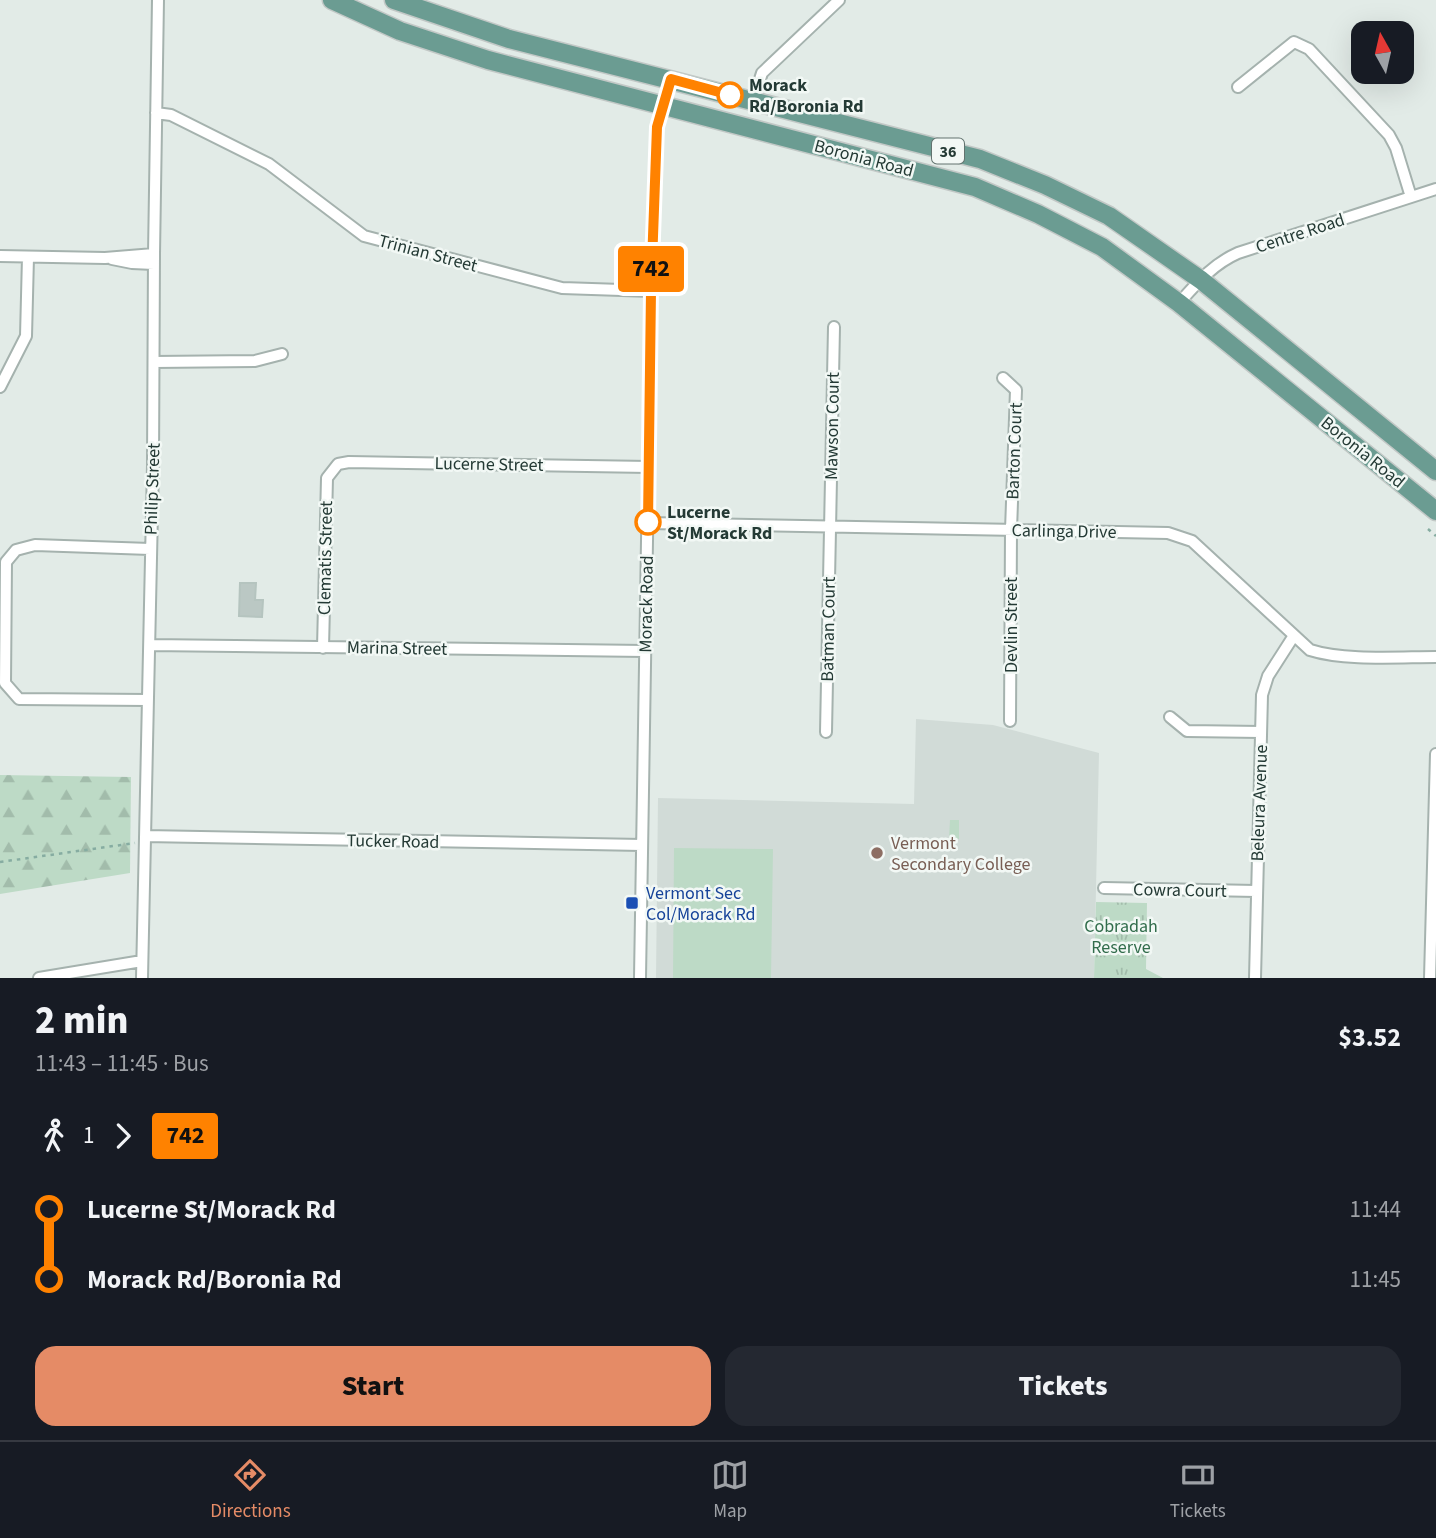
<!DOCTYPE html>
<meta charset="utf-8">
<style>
body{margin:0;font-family:"Source Sans 3",sans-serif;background:#242831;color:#f1f3f6;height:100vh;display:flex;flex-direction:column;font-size:26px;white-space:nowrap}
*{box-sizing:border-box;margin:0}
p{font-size:23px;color:#9ea1a6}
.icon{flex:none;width:38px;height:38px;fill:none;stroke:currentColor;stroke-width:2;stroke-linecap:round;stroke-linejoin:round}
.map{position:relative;height:978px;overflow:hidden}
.drawer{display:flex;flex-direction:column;background:#171b24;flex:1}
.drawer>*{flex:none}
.badge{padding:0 14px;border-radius:5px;font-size:24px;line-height:46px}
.needle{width:46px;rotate:352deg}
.buttons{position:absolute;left:1351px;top:21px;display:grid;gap:14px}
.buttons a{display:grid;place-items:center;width:63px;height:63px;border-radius:14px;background:#171b24;box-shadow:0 7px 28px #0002;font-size:35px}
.map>.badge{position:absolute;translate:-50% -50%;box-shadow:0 0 0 4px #fff}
.legs{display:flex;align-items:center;gap:10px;height:77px;padding:0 35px;font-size:23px}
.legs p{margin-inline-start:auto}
.overview{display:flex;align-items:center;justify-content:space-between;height:119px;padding:0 35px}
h1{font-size:38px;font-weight:800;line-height:52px}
.cta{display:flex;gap:14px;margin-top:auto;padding:14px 35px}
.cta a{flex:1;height:80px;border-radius:21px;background:#e58b66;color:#111;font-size:28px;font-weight:800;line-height:80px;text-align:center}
.cta a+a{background:#242831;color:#f1f3f6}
ul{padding:0 35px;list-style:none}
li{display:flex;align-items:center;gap:24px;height:70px;font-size:26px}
li i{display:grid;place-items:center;width:10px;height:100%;margin:0 9px;background:currentColor}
li i::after{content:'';width:18px;height:18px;margin:-9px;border:5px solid;border-radius:50%;background:#171b24}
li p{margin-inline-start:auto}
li:first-child i{background:linear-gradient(#0000 50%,currentColor 0)}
li:last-child i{background:linear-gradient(currentColor 50%,#0000 0)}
.tabs{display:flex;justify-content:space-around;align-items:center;height:98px;border-top:2px solid #363941;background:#171b24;font-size:19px;color:#9ea1a6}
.tabs a{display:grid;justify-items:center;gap:4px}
.tabs .on{color:#e58b66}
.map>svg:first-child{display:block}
.built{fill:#d1dbd7}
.grass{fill:#bddac6}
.forest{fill:url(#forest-firs)}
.park{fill:url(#park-tufts)}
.building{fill:#bbc8c4;stroke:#b5c4bf;stroke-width:2}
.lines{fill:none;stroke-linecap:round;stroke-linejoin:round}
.street-casing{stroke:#a5b2ae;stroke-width:14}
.primary-casing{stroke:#c2c8c6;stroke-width:21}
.path{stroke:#86aca1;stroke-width:2.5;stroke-dasharray:3.5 5;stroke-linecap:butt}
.street{stroke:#fff;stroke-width:10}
.primary{stroke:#6b9c92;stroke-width:18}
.line-1-casing{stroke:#fff;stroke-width:16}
.line-1{stroke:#ff8200;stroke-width:10}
.stop-1-dot{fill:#fff;stroke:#ff8200;stroke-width:3.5}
.education-dot{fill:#8d6e63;stroke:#f2f8f5;stroke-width:2.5}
.transit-dot{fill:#1a4fb4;stroke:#f2f8f5;stroke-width:2.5}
.labels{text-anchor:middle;stroke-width:5;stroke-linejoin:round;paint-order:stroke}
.shield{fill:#f2f8f5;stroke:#62736f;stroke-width:2}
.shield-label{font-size:16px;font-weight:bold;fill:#243a35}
.stop-label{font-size:18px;font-weight:bold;fill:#243a35;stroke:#f2f8f5;text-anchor:start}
.street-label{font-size:18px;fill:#243a35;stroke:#f2f8f5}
.education-label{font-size:18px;fill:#785e54;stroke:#f2f8f5;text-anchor:start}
.transit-label{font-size:18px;fill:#164399;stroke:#f2f8f5;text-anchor:start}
.park-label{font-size:18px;fill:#326d4c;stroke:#f2f8f5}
</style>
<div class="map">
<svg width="1436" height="978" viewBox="0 0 1436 978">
<defs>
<pattern id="forest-firs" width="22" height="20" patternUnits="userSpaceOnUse" patternTransform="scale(1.75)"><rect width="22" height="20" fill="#bddac6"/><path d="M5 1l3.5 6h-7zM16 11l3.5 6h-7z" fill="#a2bcab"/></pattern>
<pattern id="park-tufts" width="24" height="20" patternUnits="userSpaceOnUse" patternTransform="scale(1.75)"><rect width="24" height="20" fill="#bddac6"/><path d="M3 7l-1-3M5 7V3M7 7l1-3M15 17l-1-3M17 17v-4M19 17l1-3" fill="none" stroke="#a2bcab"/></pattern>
</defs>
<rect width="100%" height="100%" fill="#e2ebe7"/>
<!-- built -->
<path class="built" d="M916 719 993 725 1099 753 1094 978H656L658 798 914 804Z"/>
<!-- grass -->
<path class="grass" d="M950 820H959V839H949Z
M674 848 773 849 771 978H673Z"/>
<!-- forest -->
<path class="forest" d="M0 775 131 777 130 873 0 894Z"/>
<!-- park -->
<path class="park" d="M1096 902 1147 903 1146 969 1163 978H1094Z"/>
<!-- building -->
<path class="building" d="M240 583H256L255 600H263L262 617 239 616Z"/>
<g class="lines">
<!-- street casing -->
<g class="street-casing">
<path id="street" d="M1238 87 1294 42 1309 49 1389 135 1396 148 1411 197
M753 101 762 73 839 0
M156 113 171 115 269 164 364 236 562 288 651 291
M0 256 105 258 154 254
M112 259 132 263 154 264
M1179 303C1197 283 1213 264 1238 253L1436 189
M154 362 255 361 282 354
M1003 378 1016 390 1011 530 1010 721
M0 387 26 336 28 257
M648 523 1168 533 1192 541 1310 650C1344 661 1399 657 1436 657
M150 645 645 651
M323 648 327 478 338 464 349 462 649 467
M148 700 19 699 5 683 6 562 16 550 35 545 150 549
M1170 717 1187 731 1261 732
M826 732 834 327
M145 836 642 845
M1104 888 1256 891
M39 978 142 961
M142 978 153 465 154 254 158 0
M640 978 651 291 657 127 663 105
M1255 978 1262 695 1268 676 1293 637
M1430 978 1436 754"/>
</g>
<!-- primary casing -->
<g class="primary-casing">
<path id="primary" d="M332 0 400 31 488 60 975 187 1038 214 1102 247 1179 303 1436 511
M394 0 509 39 980 159 1045 185 1109 216 1201 280 1436 471"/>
</g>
<!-- path -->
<path class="path" d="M1428 529 1436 536
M0 862 135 843"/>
<!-- street -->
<use href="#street" class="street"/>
<!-- primary -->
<use href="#primary" class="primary"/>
</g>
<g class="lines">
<!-- line-1 casing -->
<g class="line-1-casing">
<path id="line-1" d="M648 522 651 291 657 127 671 79 730 95"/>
</g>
<!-- line-1 -->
<use href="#line-1" class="line-1"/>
</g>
<!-- markers -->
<g class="stop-1-dot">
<circle cx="730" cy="95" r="12"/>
<circle cx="648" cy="522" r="12"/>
</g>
<circle class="education-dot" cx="877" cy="853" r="7"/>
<rect class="transit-dot" x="625" y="896" width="14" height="14" rx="3.5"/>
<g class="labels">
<!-- shield labels -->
<rect class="shield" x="932" y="138.5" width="32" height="25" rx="5"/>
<g class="shield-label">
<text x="948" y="157">36</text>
</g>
<!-- stop labels -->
<g class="stop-label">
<text x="749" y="91">Morack<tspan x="749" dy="21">Rd/Boronia Rd</tspan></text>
<text x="667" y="518">Lucerne<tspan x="667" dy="21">St/Morack Rd</tspan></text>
</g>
<!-- street labels -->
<g class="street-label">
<text transform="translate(864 158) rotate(15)" y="6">Boronia Road</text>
<text transform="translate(1300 233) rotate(-18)" y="6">Centre Road</text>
<text transform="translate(428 253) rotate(15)" y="6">Trinian Street</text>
<text transform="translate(832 426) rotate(-89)" y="6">Mawson Court</text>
<text transform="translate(1014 451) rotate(-88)" y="6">Barton Court</text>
<text transform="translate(1363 452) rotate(39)" y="6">Boronia Road</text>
<text transform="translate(489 464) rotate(1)" y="6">Lucerne Street</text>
<text transform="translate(152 489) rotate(-88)" y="6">Philip Street</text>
<text transform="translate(1064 531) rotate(1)" y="6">Carlinga Drive</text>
<text transform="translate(325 558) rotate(-89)" y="6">Clematis Street</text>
<text transform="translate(646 604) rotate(-89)" y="6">Morack Road</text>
<text transform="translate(1011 625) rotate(-90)" y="6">Devlin Street</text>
<text transform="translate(828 629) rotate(-89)" y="6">Batman Court</text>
<text transform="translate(397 648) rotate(1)" y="6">Marina Street</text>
<text transform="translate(1259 803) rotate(-88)" y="6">Beleura Avenue</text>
<text transform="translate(393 841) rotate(1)" y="6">Tucker Road</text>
<text transform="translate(1180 890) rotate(1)" y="6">Cowra Court</text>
</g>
<!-- education labels -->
<g class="education-label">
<text x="891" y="849">Vermont<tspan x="891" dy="21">Secondary College</tspan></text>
</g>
<!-- transit labels -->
<g class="transit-label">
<text x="646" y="899">Vermont Sec<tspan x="646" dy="21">Col/Morack Rd</tspan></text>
</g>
<!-- park labels -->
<g class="park-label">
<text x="1121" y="932">Cobradah<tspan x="1121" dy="21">Reserve</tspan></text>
</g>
</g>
</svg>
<div class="buttons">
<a><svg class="needle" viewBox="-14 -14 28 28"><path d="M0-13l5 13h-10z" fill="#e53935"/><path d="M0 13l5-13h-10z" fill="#9ea1a6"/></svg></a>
</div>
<b class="badge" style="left:651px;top:269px;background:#ff8200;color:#111">742</b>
</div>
<section class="drawer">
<div class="overview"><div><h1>2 min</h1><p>11:43 – 11:45 · Bus</p></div><b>$3.52</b></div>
<div class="legs"><svg class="icon" aria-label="walk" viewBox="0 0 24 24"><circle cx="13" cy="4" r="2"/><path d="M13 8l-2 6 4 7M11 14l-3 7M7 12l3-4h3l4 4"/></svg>1<svg class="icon" aria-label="forward" viewBox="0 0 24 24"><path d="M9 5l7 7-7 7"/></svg><b class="badge" style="background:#ff8200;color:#111">742</b></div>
<ul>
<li><i style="color:#ff8200"></i><b>Lucerne St/Morack Rd</b><p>11:44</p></li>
<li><i style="color:#ff8200"></i><b>Morack Rd/Boronia Rd</b><p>11:45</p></li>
</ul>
<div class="cta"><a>Start</a><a>Tickets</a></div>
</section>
<nav class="tabs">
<a class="on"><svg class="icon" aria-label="directions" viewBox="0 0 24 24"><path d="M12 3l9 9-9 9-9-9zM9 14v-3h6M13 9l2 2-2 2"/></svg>Directions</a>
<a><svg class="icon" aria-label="map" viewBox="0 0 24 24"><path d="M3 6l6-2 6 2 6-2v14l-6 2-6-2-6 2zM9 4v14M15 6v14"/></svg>Map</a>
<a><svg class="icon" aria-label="tickets" viewBox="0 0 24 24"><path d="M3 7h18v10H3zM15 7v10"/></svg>Tickets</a>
</nav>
